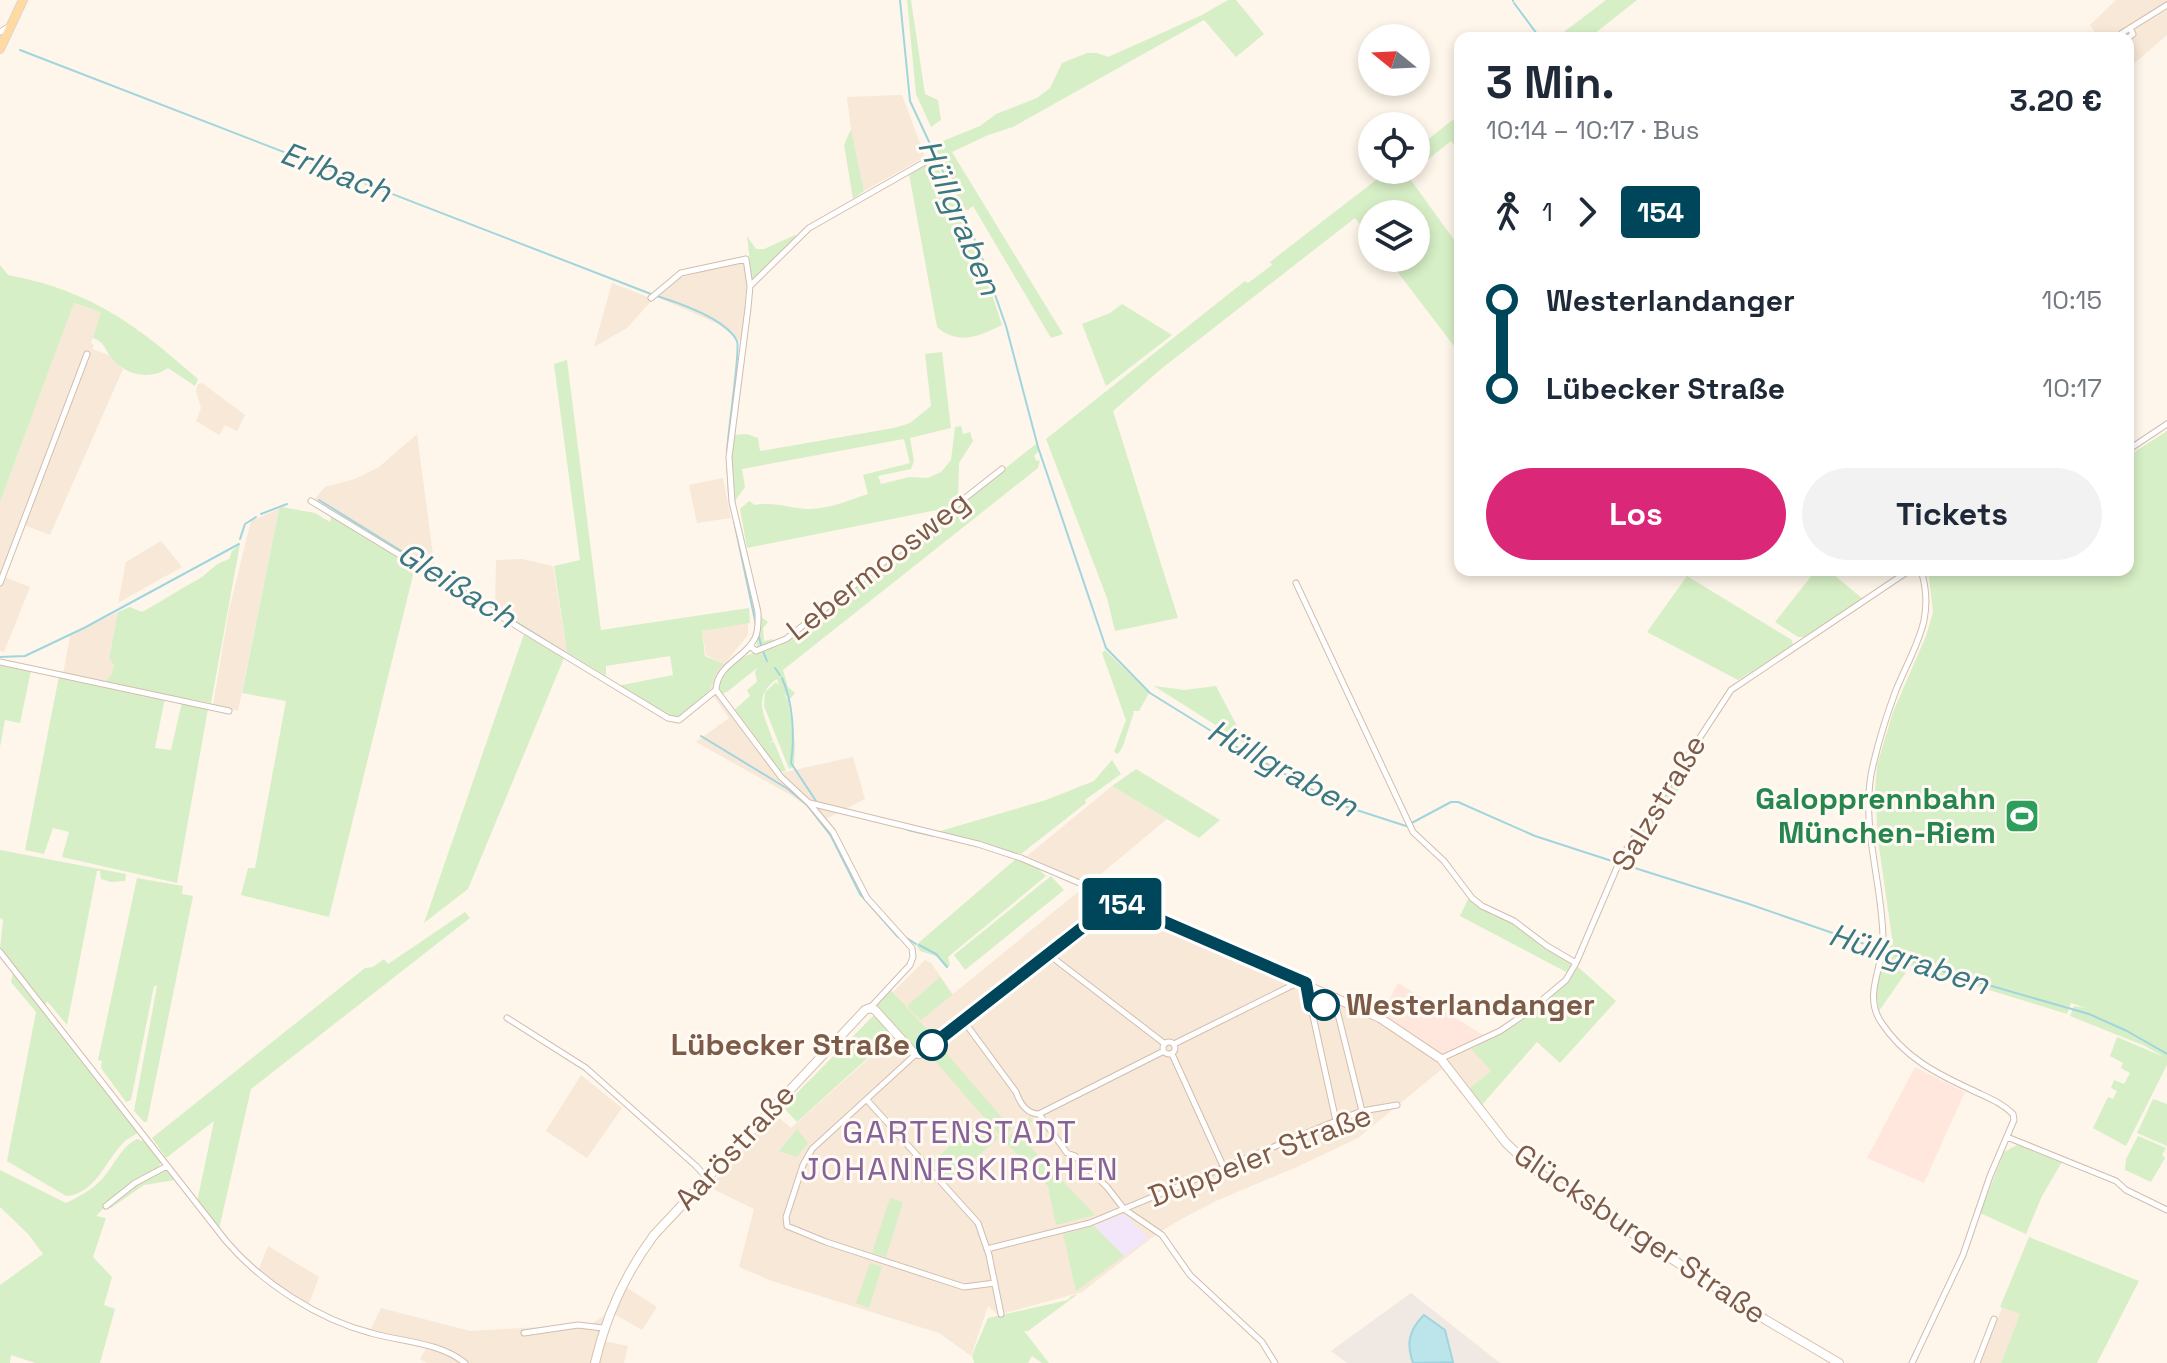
<!DOCTYPE html>
<html lang="de">
<meta charset="utf-8">
<style>
body{margin:0;font-family:"Space Grotesk",sans-serif;background:#f2f2f3;color:#1f2937;height:100vh;display:flex;flex-direction:column;font-size:30px;white-space:nowrap}
*{box-sizing:border-box;margin:0}
p{font-size:26px;color:#747a83}
.icon{flex:none;width:44px;height:44px;fill:none;stroke:currentColor;stroke-width:2;stroke-linecap:round;stroke-linejoin:round}
.map{position:relative;flex:1;overflow:hidden}
.side{position:absolute;left:1454px;top:32px;width:680px;height:544px;display:flex;flex-direction:column;background:#fff;border-radius:16px;box-shadow:0 4px 12px #0003}
.side>*{flex:none}
.badge{padding:0 16px;border-radius:6px;font-size:28px;line-height:52px}
.needle{width:52px;rotate:288deg}
.fabs{position:absolute;left:1358px;top:24px;display:grid;gap:16px}
.fabs a{display:grid;place-items:center;width:72px;height:72px;border-radius:50%;background:#fff;box-shadow:0 4px 12px #0003;font-size:40px}
.map>.badge{position:absolute;translate:-50% -50%;box-shadow:0 0 0 4px #fff}
.legs{display:flex;align-items:center;gap:12px;height:88px;padding:0 32px;font-size:26px}
.legs p{margin-inline-start:auto}
.head{display:flex;align-items:center;justify-content:space-between;height:136px;padding:0 32px}
h1{font-size:44px;font-weight:600;line-height:60px}
.button{display:flex;gap:16px;margin-top:auto;padding:16px 32px}
.button a{flex:1;height:92px;border-radius:48px;background:#db2777;color:#fff;font-size:32px;font-weight:600;line-height:92px;text-align:center}
.button a+a{background:#f2f2f3;color:#1f2937}
ul{padding:0 32px;list-style:none}
li{display:flex;align-items:center;gap:28px;height:88px;font-size:30px}
li i{display:grid;place-items:center;width:12px;height:100%;margin:0 10px;background:currentColor}
li i::after{content:'';width:20px;height:20px;margin:-10px;border:6px solid;border-radius:50%;background:#fff}
li p{margin-inline-start:auto}
li:first-child i{background:linear-gradient(#0000 50%,currentColor 0)}
li:last-child i{background:linear-gradient(currentColor 50%,#0000 0)}
.map>svg:first-child{display:block}
.residential{fill:#f7e8d8}
.commercial{fill:#ffe7de}
.industrial{fill:#f0e9e3}
.education{fill:#f3e6fb}
.green{fill:#d7efc6}
.water{fill:#bce5eb;stroke:#a1d5de;stroke-width:2}
.lines{fill:none;stroke-linecap:round;stroke-linejoin:round}
.stream{stroke:#a1d5de;stroke-width:2}
.street-casing{stroke:#d3bdae;stroke-width:7}
.secondary-casing{stroke:#d9c0ad;stroke-width:10}
.primary-casing{stroke:#ddd4d0;stroke-width:10}
.street{stroke:#fff;stroke-width:5}
.secondary{stroke:#fff;stroke-width:8}
.primary{stroke:#ffdba1;stroke-width:8}
.line-1-casing{stroke:#fff;stroke-width:18}
.line-1{stroke:#00465a;stroke-width:12}
.stop-1-dot{fill:#fff;stroke:#00465a;stroke-width:4}
.labels{text-anchor:middle;stroke-width:6;stroke-linejoin:round;paint-order:stroke}
.street-label{font-size:30px;fill:#7d5b49;stroke:#fffaf3}
.leisure-label{font-size:30px;font-weight:bold;fill:#27864d;stroke:#fffaf3;text-anchor:end}
.stop-label{font-size:30px;font-weight:bold;fill:#7d5b49;stroke:#fffaf3;text-anchor:start}
.water-label{font-size:32px;font-style:italic;fill:#3a7884;stroke:#fffaf3}
.neighbourhood-label{font-size:32px;letter-spacing:2px;fill:#866299;stroke:#fffaf3}
</style>
<div class="map">
<svg width="2167" height="1363" viewBox="0 0 2167 1363">
<rect width="100%" height="100%" fill="#fef6ea"/>
<!-- residential -->
<path class="residential" d="M2116 0H2167V35L2128 69V38H2099L2090 25Z
M902 95 925 157 864 191 851 129 847 97Z
M745 260 747 275 742 342 716 323 657 297 679 278Z
M612 283 653 299 627 328 594 347Z
M74 303 102 312 91 343 94 345 92 349 109 355 123 369 50 535 24 525 4 577 30 587 4 652 0 651V502Z
M202 383 245 415 237 431 225 425 219 435 196 421 201 408 196 391 198 384Z
M417 434 435 570 314 500 325 487 355 479 379 467Z
M723 478 731 518 697 523 689 485Z
M279 509 238 711 213 705 229 610 251 521Z
M161 541 182 567 118 603 126 562Z
M522 559 553 566 567 652 565 654 495 612 496 560Z
M118 612 109 657 114 665 111 675 104 683 63 674 70 636Z
M748 623V635L727 661 714 693 776 774 853 757 865 799 820 822 806 806 794 797 696 742 729 718 709 690 714 673 723 664 706 655 702 631Z
M1112 786 1167 819 1089 884 1027 856Z
M1084 887 1107 899 1117 897 1219 944 1339 994 1381 1016 1467 1044 1491 1071 1461 1094 1442 1069 1358 1138 1299 1166 1218 1200 1185 1217 1158 1233 1082 1292 998 1315 988 1306 971 1356 939 1333 772 1281 739 1267 754 1209 709 1187 774 1113 791 1128 894 1036 910 1055 933 1037 893 992 925 960 931 963 953 994Z
M581 1075 622 1108 587 1158 546 1131Z
M268 1246 319 1277 309 1304 286 1292 258 1271Z
M621 1284 657 1307 642 1330 614 1314 604 1341 628 1346 624 1363H427L420 1359 427 1347 370 1331 381 1308 470 1331 591 1324 604 1316Z
M2002 1308 2020 1314 2001 1363H1980Z"/>
<!-- commercial -->
<path class="commercial" d="M1398 983 1485 1036 1441 1055 1381 1016Z
M1915 1067 1965 1092 1924 1183 1867 1158Z"/>
<!-- industrial -->
<path class="industrial" d="M1411 1293 1500 1363H1347L1331 1351Z"/>
<!-- education -->
<path class="education" d="M1124 1214 1149 1239 1124 1256 1094 1226Z"/>
<!-- green -->
<path class="green" d="M907 0H911L925 94 938 100 941 120 931 127 916 94Z
M1228 0H1236L1264 34 1236 57 1204 20 1013 127 988 135 952 152 1063 334 1051 338 973 206 968 210 962 209 933 145 980 126 996 114 1037 98 1050 88 1062 63 1087 53H1097L1108 57 1202 15Z
M1606 0H1637L1589 38H1556Z
M1460 114V153L1451 141 1416 169V149Z
M851 129 864 191 853 199 844 145Z
M933 161 942 175 983 267 1002 325C979 336 959 346 937 327L909 174Z
M1389 170H1415L1408 176 1460 248V354L1387 258H1416V214H1372V239L1355 218 1161 369 1113 411 1178 618 1115 631 1107 598 1046 439 1245 281 1248 283 1272 265 1270 262 1275 258Z
M795 235 797 236 752 281 747 236 756 249H764Z
M0 265 8 275C92 291 135 324 198 379L195 386 168 368C149 381 124 375 110 356 104 347 104 342 93 338L101 312 74 303 0 502Z
M1122 304 1172 335 1106 386 1082 324 1110 313Z
M942 352 951 428 910 438 914 461 911 469 878 476 881 484 909 477 928 478 941 472 951 460 955 427 961 426 963 434 970 432 973 441 959 463 958 499 947 508 747 548 740 509 749 501 755 505C775 501 791 509 812 509 832 508 849 500 868 494L863 475 910 463 904 439 742 469 745 487 735 501 732 457 734 435 747 434 758 438 760 451 894 428 910 423 931 406 925 354Z
M567 360 601 630 749 608 750 623 702 631 705 656 724 664C714 673 716 676 711 687 705 699 690 708 680 717L664 714 617 686 673 675 670 656 606 666V676L567 652 554 566 580 560 554 364Z
M2167 431V1065L2126 1146 2093 1128 2108 1097 2113 1099 2117 1091 2111 1088 2114 1080 2124 1084 2130 1073 2121 1068 2123 1063 2110 1056 2117 1037 2164 1057 2145 1046 2070 1016 2074 1006 2086 1008 2071 1003 2067 1014 1911 966 1900 959 1899 961 1909 968 1879 1011 1876 991 1885 946 1893 945 1878 840 1875 791 1877 765 1893 712 1926 636 1933 612 1928 570H2128V456Z
M1036 444 1039 451 1034 456 1037 461 1040 460 1038 468 783 670 788 687 795 693 790 699 784 694 788 700 795 745 794 767 789 769 764 706 765 692 776 682 779 686 777 679C751 697 765 716 773 741L768 743 774 742 786 771 780 772 733 711 750 696 747 690 757 682 755 672 757 668 727 692 721 694 718 689C721 669 738 658 756 652L760 616 768 622 763 628 764 641 772 639 778 647Z
M282 507 315 513 330 522 331 516 415 567 329 917 241 895 248 868H255L286 701 242 693 279 509Z
M240 544 211 703 104 683 111 675 114 665 109 658 118 612 130 607 142 612C161 602 178 590 197 580 210 573 211 565 229 559L232 551Z
M1816 570H1828L1863 599 1804 637H1798L1775 622Z
M1687 576 1792 640 1793 646 1738 680 1647 632Z
M524 634 564 658 468 889 424 923Z
M1105 650 1149 693 1139 711H1132L1134 712 1123 746 1118 754 1114 752 1126 720 1102 653Z
M0 664 31 671 20 723 5 720 0 747Z
M59 676 165 698 155 748 171 750 182 702 208 709 177 883 62 857 69 832 53 828 44 854 25 850Z
M1154 686 1184 690 1216 686 1247 745Z
M1700 741C1698 769 1649 834 1631 858L1626 856Z
M1112 760 1121 774 1085 800 1086 803 1021 854 937 832 1046 800 1094 781Z
M1136 769 1220 820 1199 838 1112 786Z
M0 850 126 874 125 881 111 882 101 879 100 871H97L67 1025 47 1001 45 1007 0 949 3 920 0 918Z
M1017 858 1033 864 1046 876 948 957 950 965 947 968 939 957 920 951 916 945Z
M1051 876 1064 890 965 970 954 955Z
M137 878 183 886 182 894 193 896 147 1122H144L134 1111 157 986H154L131 1100 126 1102 101 1068 102 1061 98 1060Z
M1469 897 1513 922 1573 964 1568 973 1460 916Z
M465 912 470 918 251 1089 219 1229 197 1202 214 1121 166 1158 152 1138 365 968 373 967 384 959 388 964Z
M1577 966 1616 1001 1560 1063 1537 1042 1481 1106 1468 1089 1491 1071 1471 1049C1507 1029 1553 1000 1577 966Z
M13 973 139 1132C134 1136 127 1138 123 1143 105 1162 95 1194 66 1196L7 1161 36 1012 11 982Z
M940 977 952 995 921 1020 907 1006Z
M890 989 934 1037 915 1051 876 1007Z
M874 1015 892 1036 797 1122 783 1107Z
M940 1046 1012 1129 1001 1137 930 1055Z
M2153 1099 2167 1104V1146L2137 1133Z
M1030 1117 1032 1121 1018 1134 1095 1215 1056 1225 1048 1186 1004 1141Z
M981 1118 998 1138 950 1181 932 1162Z
M797 1129 808 1143 797 1157 779 1151Z
M2138 1136 2166 1148 2162 1155 2165 1158 2151 1182 2125 1170 2126 1159Z
M137 1139 149 1143 161 1162 158 1168 160 1171 167 1169 175 1180 144 1185 111 1208 103 1209 96 1216 106 1218 93 1257 112 1277 104 1305 115 1309 100 1363H35L11 1355 10 1363H0V1285L43 1254 28 1234 0 1207V1170L66 1203C79 1197 93 1189 103 1178 115 1164 121 1147 137 1139Z
M2017 1145 2062 1162 2042 1196 2026 1234 1980 1213 2004 1152Z
M890 1198 903 1202 886 1257 872 1253Z
M1094 1226 1124 1256 1076 1291 1063 1234Z
M2029 1237 2139 1281 2097 1363H2001L2020 1314 2000 1307Z
M870 1263 882 1267 869 1308 856 1303Z
M1078 1294 1028 1331H1024L1049 1363H1042L1032 1356 1028 1363H974L972 1355 988 1318 1068 1300 1071 1296Z"/>
<!-- water -->
<path class="water" d="M1424 1315 1445 1330 1453 1362 1413 1363C1406 1343 1409 1330 1424 1315Z"/>
<g class="lines">
<!-- stream -->
<path class="stream" d="M900 0 910 101 979 249 1006 326 1038 447 1106 648 1150 693 1237 747 1338 804 1406 826 1451 802H1458L1535 836 1615 862
M1513 0V1
M1514 3 1540 38
M20 50 651 294
M657 296C679 303 727 319 737 341 741 349 727 435 727 454
M727 460 729 494
M319 500 595 671
M261 514 287 504
M734 521 756 625
M240 539 245 524 256 517
M759 637 761 645
M763 651 767 661
M0 657 25 656 84 628 239 544
M775 668 780 675
M782 678C793 702 795 737 791 763L816 801
M701 736 788 789 807 805 831 836 860 894 898 937
M908 830 934 836
M1622 864 1746 903 1957 976 2089 1014 2127 1031 2167 1054
M905 937 916 944
M919 945 936 954 947 967"/>
<!-- street casing -->
<g class="street-casing">
<path id="street" d="M0 32 10 26
M2124 38 2122 33 2167 5
M2128 38 2133 34 2130 28
M751 285 809 228 932 158
M651 298 681 273 746 259 750 286 748 308 729 457 732 502 758 612C758 621 759 630 755 638 745 659 717 664 716 690
M2128 450 2167 424
M311 501 668 718 679 720 716 690
M0 583 87 354
M1296 583 1413 832 1444 861 1472 898 1482 906 1514 921 1547 946 1576 963
M750 646 756 651 786 639 1002 469
M0 662 229 711
M716 690 781 777 809 803 833 832 867 898 912 948 913 957 910 965 870 1008
M810 803 978 844 1021 858 1103 893 1111 897 1114 904
M0 952 226 1241C261 1282 317 1319 371 1333 402 1342 439 1342 465 1363
M1048 954 1165 1044
M1306 984 1336 1121
M1337 997 1335 1002 1362 1111
M1310 1006 1335 1002
M507 1018 586 1068 696 1166 707 1178
M963 1020 1016 1092C1020 1103 1026 1114 1039 1114L1067 1153 1075 1156 1107 1187 1124 1209 1162 1235 1190 1275 1262 1342 1275 1363
M1163 1048a6 6 0 1 1 12 0a6 6 0 1 1-12 0Z
M1174 1044 1299 982
M916 1054 812 1149 803 1165 786 1217 787 1226 826 1242 964 1287 995 1283
M1172 1054 1224 1168
M1442 1058 1500 1031 1528 1012 1566 980 1576 963 1621 858 1731 690 1910 570
M867 1100 978 1223 989 1255 1001 1314
M1039 1114 1164 1051
M2007 1137 2116 1181 2126 1190 2167 1210
M106 1206 135 1183 167 1166
M987 1249 1090 1223 1336 1121 1362 1111 1397 1105
M524 1333 578 1325 603 1328
M1912 1363 1963 1255 1990 1176 2014 1120 2013 1114C2001 1102 1986 1097 1972 1090 1935 1073 1904 1057 1881 1022 1863 995 1883 968 1883 940 1883 883 1859 823 1873 765 1879 740 1887 714 1896 690 1914 646 1936 619 1921 570
M1977 1363 1994 1319"/>
</g>
<!-- secondary casing -->
<g class="secondary-casing">
<path id="secondary" d="M595 1363C606 1316 625 1274 654 1235L865 1010 870 1008 875 1010 913 1052 919 1054 1082 926C1097 916 1109 902 1128 906L1380 1018 1441 1059 1506 1143 1536 1171 1766 1320 1839 1363"/>
</g>
<!-- primary casing -->
<g class="primary-casing">
<path id="primary" d="M0 49 23 0"/>
</g>
<!-- street -->
<use href="#street" class="street"/>
<!-- secondary -->
<use href="#secondary" class="secondary"/>
<!-- primary -->
<use href="#primary" class="primary"/>
</g>
<g class="lines">
<!-- line-1 casing -->
<g class="line-1-casing">
<path id="line-1" d="M932 1045 1110 906 1118 904 1128 906 1306 983 1310 1006 1324 1005"/>
</g>
<!-- line-1 -->
<use href="#line-1" class="line-1"/>
</g>
<!-- icons -->
<defs>
<g id="stadium-square" transform="scale(1.8)"><rect x="-9" y="-9" width="18" height="18" rx="4" fill="#2e9e5b" stroke="#fffaf3"/><path d="M0-5a6.5 5 0 1 0 0 10a6.5 5 0 1 0 0-10ZM-3.5-1.8h7v3.6h-7Z" fill="#fff"/></g>
</defs>
<g fill-rule="evenodd">
<use href="#stadium-square" x="2022" y="816"/>
</g>
<!-- markers -->
<g class="stop-1-dot">
<circle cx="1324" cy="1005" r="14"/>
<circle cx="932" cy="1045" r="14"/>
</g>
<g class="labels">
<!-- street labels -->
<g class="street-label">
<text transform="translate(878 566) rotate(-38)" y="10">Lebermoosweg</text>
<text transform="translate(1659 803) rotate(-59)" y="10">Salzstraße</text>
<text transform="translate(735 1147) rotate(-47)" y="10">Aaröstraße</text>
<text transform="translate(1260 1156) rotate(-21)" y="10">Düppeler Straße</text>
<text transform="translate(1640 1234) rotate(34)" y="10">Glücksburger Straße</text>
</g>
<!-- leisure labels -->
<g class="leisure-label">
<text x="1996" y="809">Galopprennbahn<tspan x="1996" dy="34">München-Riem</tspan></text>
</g>
<!-- stop labels -->
<g class="stop-label">
<text x="1346" y="1015">Westerlandanger</text>
<text x="910" y="1055" text-anchor="end">Lübecker Straße</text>
</g>
<!-- water labels -->
<g class="water-label">
<text transform="translate(336 172) rotate(21)" y="11">Erlbach</text>
<text transform="translate(960 217) rotate(67)" y="11">Hüllgraben</text>
<text transform="translate(457 585) rotate(32)" y="11">Gleißach</text>
<text transform="translate(1283 768) rotate(29)" y="11">Hüllgraben</text>
<text transform="translate(1909 959) rotate(18)" y="11">Hüllgraben</text>
</g>
<!-- neighbourhood labels -->
<g class="neighbourhood-label">
<text x="960" y="1143">GARTENSTADT<tspan x="960" dy="37">JOHANNESKIRCHEN</tspan></text>
</g>
</g>
</svg>
<div class="fabs">
<a><svg class="needle" viewBox="-14 -14 28 28"><path d="M0-13l5 13h-10z" fill="#e53935"/><path d="M0 13l5-13h-10z" fill="#747a83"/></svg></a>
<a><svg class="icon" aria-label="locate" viewBox="0 0 24 24"><circle cx="12" cy="12" r="6"/><path d="M12 2v4M12 18v4M2 12h4M18 12h4"/></svg></a>
<a><svg class="icon" aria-label="layers" viewBox="0 0 24 24"><path d="M12 4l9 5-9 5-9-5zM3 14l9 5 9-5"/></svg></a>
</div>
<b class="badge" style="left:1122px;top:904px;background:#00465a;color:#fff">154</b>
<section class="side">
<div class="head"><div><h1>3 Min.</h1><p>10:14 – 10:17 · Bus</p></div><b>3.20 €</b></div>
<div class="legs"><svg class="icon" aria-label="walk" viewBox="0 0 24 24"><circle cx="13" cy="4" r="2"/><path d="M13 8l-2 6 4 7M11 14l-3 7M7 12l3-4h3l4 4"/></svg>1<svg class="icon" aria-label="forward" viewBox="0 0 24 24"><path d="M9 5l7 7-7 7"/></svg><b class="badge" style="background:#00465a;color:#fff">154</b></div>
<ul>
<li><i style="color:#00465a"></i><b>Westerlandanger</b><p>10:15</p></li>
<li><i style="color:#00465a"></i><b>Lübecker Straße</b><p>10:17</p></li>
</ul>
<div class="button"><a>Los</a><a>Tickets</a></div>
</section>
</div>
